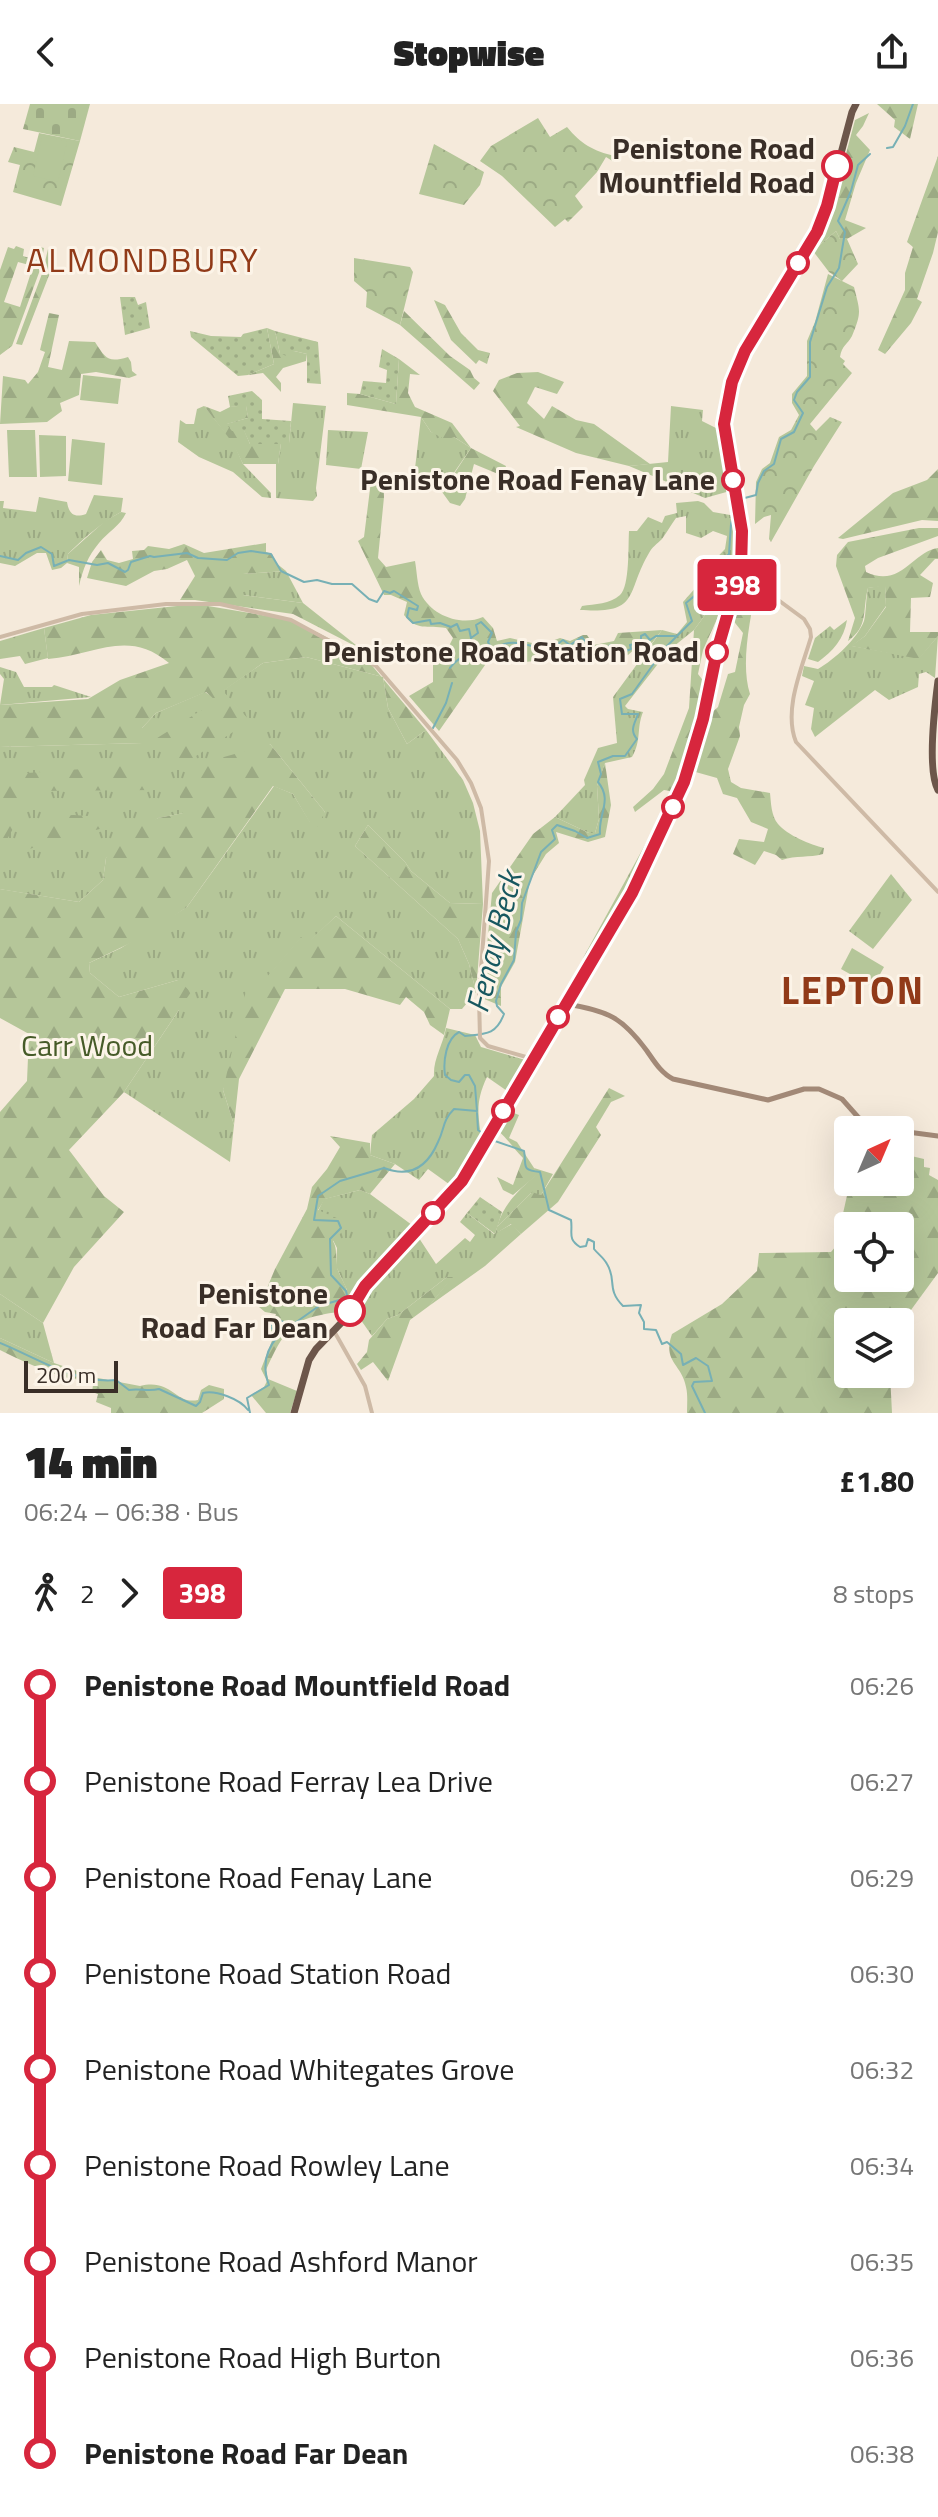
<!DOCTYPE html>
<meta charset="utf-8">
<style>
body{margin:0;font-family:"Titillium Web",sans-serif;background:#f2f2f2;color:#222;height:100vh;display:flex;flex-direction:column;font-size:30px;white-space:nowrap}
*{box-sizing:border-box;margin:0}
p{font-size:26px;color:#767676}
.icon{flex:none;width:44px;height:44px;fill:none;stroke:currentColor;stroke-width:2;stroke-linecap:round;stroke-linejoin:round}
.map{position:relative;height:1309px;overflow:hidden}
.panel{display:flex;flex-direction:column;background:#fff;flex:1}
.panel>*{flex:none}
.badge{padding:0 16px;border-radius:6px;font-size:28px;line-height:52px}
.needle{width:52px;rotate:44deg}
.controls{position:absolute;left:834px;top:1012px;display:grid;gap:16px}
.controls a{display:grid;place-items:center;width:80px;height:80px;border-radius:8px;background:#fff;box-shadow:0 8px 32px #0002;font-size:40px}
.scale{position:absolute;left:24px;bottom:20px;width:94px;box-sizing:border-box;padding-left:8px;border:4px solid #392e27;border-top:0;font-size:22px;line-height:28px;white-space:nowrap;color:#392e27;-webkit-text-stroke:6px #fcf4e8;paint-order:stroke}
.map>.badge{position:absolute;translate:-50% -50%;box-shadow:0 0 0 4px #fff}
.legs{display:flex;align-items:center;gap:12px;height:88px;padding:0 24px;font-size:26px}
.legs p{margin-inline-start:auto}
.head{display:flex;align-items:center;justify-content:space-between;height:136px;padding:0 24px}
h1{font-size:44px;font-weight:800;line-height:60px}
ul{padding:0 24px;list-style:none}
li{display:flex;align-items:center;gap:28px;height:96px;font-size:30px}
li i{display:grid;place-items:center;width:12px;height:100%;margin:0 10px;background:currentColor}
li i::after{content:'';width:20px;height:20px;margin:-10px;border:6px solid;border-radius:50%;background:#fff}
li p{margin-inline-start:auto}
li:first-child i{background:linear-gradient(#0000 50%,currentColor 0)}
li:last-child i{background:linear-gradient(currentColor 50%,#0000 0)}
header{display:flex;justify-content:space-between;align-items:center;height:104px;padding:0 24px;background:#fff;font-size:36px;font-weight:800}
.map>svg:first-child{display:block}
.grass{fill:url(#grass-tufts)}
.forest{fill:url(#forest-firs);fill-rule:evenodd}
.cemetery{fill:url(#cemetery-stones)}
.park{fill:url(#park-crowns)}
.garden{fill:url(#garden-dots)}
.pitch{fill:#b5c699}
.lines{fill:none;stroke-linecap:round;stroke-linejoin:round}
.stream{stroke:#77b0b5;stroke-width:2}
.tertiary{stroke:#cebaa6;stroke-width:4}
.secondary{stroke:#a28977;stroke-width:5}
.trunk{stroke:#6c564a;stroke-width:7}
.line-1-casing{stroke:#fff;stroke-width:18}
.line-1{stroke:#d7263d;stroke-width:12}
.stop-1-dot{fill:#fff;stroke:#d7263d;stroke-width:4}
.labels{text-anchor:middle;stroke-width:6;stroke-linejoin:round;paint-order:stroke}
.stop-label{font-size:30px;font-weight:bold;fill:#392e27;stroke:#fcf4e8;text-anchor:end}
.park-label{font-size:30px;fill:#465b28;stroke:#fcf4e8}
.water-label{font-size:32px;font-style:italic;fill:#185860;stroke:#fcf4e8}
.quarter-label{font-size:34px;letter-spacing:2px;fill:#913a18;stroke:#fcf4e8}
.district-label{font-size:38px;font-weight:bold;letter-spacing:2px;fill:#913a18;stroke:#fcf4e8}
</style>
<header><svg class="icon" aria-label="back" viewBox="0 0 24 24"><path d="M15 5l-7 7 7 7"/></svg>Stopwise<svg class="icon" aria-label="share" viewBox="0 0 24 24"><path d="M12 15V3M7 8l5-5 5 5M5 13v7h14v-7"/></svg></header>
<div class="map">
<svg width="938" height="1309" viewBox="0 0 938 1309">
<defs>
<pattern id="grass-tufts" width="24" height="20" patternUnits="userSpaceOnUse" patternTransform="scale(2)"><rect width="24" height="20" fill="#b5c699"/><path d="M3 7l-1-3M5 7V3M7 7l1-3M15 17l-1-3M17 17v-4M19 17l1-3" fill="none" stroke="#9caa84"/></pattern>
<pattern id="forest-firs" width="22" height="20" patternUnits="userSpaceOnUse" patternTransform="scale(2)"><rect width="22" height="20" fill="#b5c699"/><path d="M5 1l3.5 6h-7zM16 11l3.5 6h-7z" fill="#9caa84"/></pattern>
<pattern id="cemetery-stones" width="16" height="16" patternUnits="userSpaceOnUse" patternTransform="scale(2)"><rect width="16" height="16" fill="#b5c699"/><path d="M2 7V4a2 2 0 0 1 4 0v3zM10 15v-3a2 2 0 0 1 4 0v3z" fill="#9caa84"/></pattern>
<pattern id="park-crowns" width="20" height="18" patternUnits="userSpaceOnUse" patternTransform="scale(2)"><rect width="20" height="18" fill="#b5c699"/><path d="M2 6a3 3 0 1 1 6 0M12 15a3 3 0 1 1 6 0" fill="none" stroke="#9caa84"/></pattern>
<pattern id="garden-dots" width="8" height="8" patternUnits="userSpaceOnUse" patternTransform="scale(2)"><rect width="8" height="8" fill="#b5c699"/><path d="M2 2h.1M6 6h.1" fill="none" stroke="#9caa84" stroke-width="1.8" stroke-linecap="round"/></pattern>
</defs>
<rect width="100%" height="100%" fill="#f5eadb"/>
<!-- grass -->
<path class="grass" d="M293 299 326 302 316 384 317 392 313 397 276 394V360H278L281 339H289Z
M204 302 233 338 243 360 271 389V394L262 393 233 368 199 353 178 338 180 316 186 320H194L197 305Z
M671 302 703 306 702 317 720 326 730 387 705 394 629 362 668 358Z
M421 313 431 328 454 333 471 344 449 376 414 373Z
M328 326 368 328 361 365 326 361Z
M94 391 123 394 121 408C101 419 84 434 68 450L67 459 61 464 52 466 46 449H37L15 462 0 459V397H4L3 404 36 408 39 393 67 398C69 410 74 414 86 410Z
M698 397 704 399 713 408 736 412 738 448 712 469 718 484 714 491 719 492 694 526 668 547 625 602 628 605 643 608C636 626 642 635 632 653L605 659 597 682 599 715 595 729H589L555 713 585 681 584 676 598 644 617 639 613 593 662 526 677 530 687 518 683 498 705 473V466L725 445 727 432 713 427 701 434 686 429V412L676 414C671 421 667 428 662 435 657 440 652 443 649 449 625 490 641 510 580 506L582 502C595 500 610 500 620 491 630 482 628 441 629 427H637L648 413 662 419 665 412 677 409 676 399Z
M286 467 303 499 243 491 242 470Z
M885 481 886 502 865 532 852 542 919 554 938 532 935 574 926 568 919 570 918 583 889 596 875 586 815 633 811 625 814 604 805 601 814 577 802 572 804 562 818 565C835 555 857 535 864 517 866 510 866 493 868 484Z
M847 516C844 535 833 547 818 558L808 555 815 534 830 522 834 526Z
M44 524 48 554 25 560 20 552 0 555V537Z
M306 553 383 573 388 604 407 640 426 626 463 676 473 699 480 727 483 800 450 799 411 767 405 758 368 721 355 742 458 835 469 860 476 888 462 905H450L336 812 307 840 301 834 266 875 223 986 234 1021 230 1058 124 988 179 906 178 876 119 893 90 869 89 859 121 844 187 803 274 682 293 690 310 718 325 708 270 640 184 709 158 714 106 754 103 776 79 798 5 786 0 785V643L142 639V624L156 609 205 588 249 617 222 587 263 559Z
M0 563 16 568 24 583H52L54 581 91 593 0 601 4 575 0 570Z
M664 706 628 789 591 849 583 854Z
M891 770 912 796 873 845 849 827Z
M446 924 475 931 481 943 529 957 510 989 487 973C475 998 478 1011 482 1038L453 1083 428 1065 419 1076 395 1060 370 1051 372 1031 414 995 434 972C433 955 443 941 446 924Z
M534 1064 553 1070 541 1091 531 1089 497 1123C504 1099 519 1086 537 1070Z
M360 1086 370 1090 412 1121 413 1128 351 1199 347 1195V1186L336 1162 337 1144 318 1107 324 1095Z
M467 1109 494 1130 512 1120 521 1130 485 1162 429 1202 452 1173H447L398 1211 387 1215 372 1232 356 1209 350 1210 367 1185 417 1131 436 1160 465 1134 470 1138 475 1131 460 1118Z
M0 1190 43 1219 54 1259 0 1234Z"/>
<!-- forest -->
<path class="forest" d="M877 0H918L910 35 894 23 895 16Z
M869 9 863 22 856 31 870 46 856 79 845 116 866 124 847 135H840L836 127 813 147 830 110 855 16Z
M938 52V128L933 149 917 195 922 198 911 219 885 250 878 246 905 186V169L913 143 907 138Z
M16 142 24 145 23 152 33 155 36 142 44 144 40 166 12 242 0 251V166L8 143 14 145ZM18 158 33 162 20 203 4 198Z
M48 145 56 146 53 161 22 241 16 240 43 167Z
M434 196 445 201 461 229 478 246 490 249 487 260 479 256 476 260 451 236Z
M404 207 450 252 470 266 474 274 480 279 474 286 400 221Z
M49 209 59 211 48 263 62 266 69 237 95 238C106 255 108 259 128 253L131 258 132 267 137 271 129 274 96 268 81 270 79 291 60 299 62 307 47 318 0 320 3 272 25 276 28 280 38 268 45 248 40 246Z
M267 224 275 227 280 250 294 247 307 250 306 257 283 264 276 273 281 279V288L263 269 248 271 274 260Z
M399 255 420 271 410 270 408 289 415 303 452 319 471 344 506 362 503 372 474 360 465 395 460 402 450 399 437 381 440 377 450 376 471 344 454 333 446 336 431 328 421 313 347 301V289L360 290 396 300Z
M538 268 564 278 557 290 535 283 527 299 544 315 552 302 576 316 594 320 650 360 629 362 576 349 516 323 520 322 493 287 499 276 517 269Z
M246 301 248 314 227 320 244 326 250 340 281 339 278 360H243L232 338 204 302 220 308 230 303Z
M938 365V417L922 416 843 435 838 434 893 389 927 376Z
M372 369 383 373 384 393 378 454 386 463 415 457C417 468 417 480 421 490 431 511 461 523 483 513L493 524 497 537 510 534 541 541 560 534 570 537 583 531H587L594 541 614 537 618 529 662 526 652 539 636 544 628 551 600 559 565 554 525 558 492 551 439 627 409 592 433 578V561L442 556 453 534 446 524C427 521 416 527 404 511L407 498 391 491H384L358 437 364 433Z
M121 408 126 409C120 422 108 428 99 439 88 452 83 465 79 482V463L67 459 68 450 105 417Z
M919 424H938V432L878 454 865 462 866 468C901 485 913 447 938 444V455H935L920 471 933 479 930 493 911 494 910 528H938V532L919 555 851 542 865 532 886 503 885 482 868 484C862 507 869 522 848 537L855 514 836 462 837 451 848 438Z
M266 439V448L272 450 276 459 286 467 243 470V491L303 499 361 545 293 510 195 496H180L195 472 187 456 167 465 154 467 126 482 87 474 92 458 101 446 107 456 119 459 133 455 132 447 144 446 148 442 169 445 184 440 204 449Z
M745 472 756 483C751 514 740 559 750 590L744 601 739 623 740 632 728 665 731 678 741 684 770 689C771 698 771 712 778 720 787 731 811 741 824 744L823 750C809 754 796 751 782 756L776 751 764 747 755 761 733 750 739 735 764 738 768 725 751 718 737 694 723 690 717 674 692 667 706 614 718 603 728 570 735 568 743 529 732 515Z
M719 492 726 495 703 546 698 570 705 579C698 624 687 667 664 706L670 687 664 686 635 708 633 703 653 685 664 670 689 604 694 526Z
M196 500 292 516 364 552 426 626 407 640 388 604 383 573 306 553 263 559 223 587 250 617 176 665 154 636 216 597 206 588 156 609 142 624 143 639 0 643V601L88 595 120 576 169 559C127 524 94 552 48 555L44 524 91 511Z
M270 640 325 708 317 723 313 718 310 719 293 690 273 682 187 803 145 832 89 859 90 869 119 893 178 876 191 888 124 988 69 1046 104 1092 124 1108 74 1163 43 1219 0 1190V1008L27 977 29 930 0 914V785L79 798 103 776 106 754 120 732 158 714 183 709 178 683 192 662Z
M605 659 611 701 605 733 588 738 556 728 559 739 546 750 530 776 515 858 501 883V902L482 894 492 789 533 730 555 713 589 729H595L599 715 597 682Z
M151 660 157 686 34 687 0 748 2 721 0 671Z
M74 711 140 716 82 729 26 746 45 712Z
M368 721 405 758 411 767 450 799 483 800 476 888 469 860 458 835 355 742Z
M336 812 450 905 444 931 430 921 424 908 406 893 400 901 345 885H285L239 975 234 1021 223 986 248 878 266 874 301 833 307 839Z
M609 984 625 992 611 998 596 1023 601 1031 558 1098 521 1130 511 1120 495 1130 497 1123 532 1088 541 1091Z
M511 1008 519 1011 509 1034 517 1038 538 1070 513 1091 503 1086 497 1073 513 1081 523 1054C514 1045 508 1035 498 1027Z
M330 1032 370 1039V1051L395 1060 370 1090 360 1086 325 1095 318 1106 346 1118 344 1126 333 1137C338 1146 335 1154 337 1163 340 1175 349 1182 347 1195L351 1199 346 1210C337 1207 330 1209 321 1211 288 1216 279 1238 266 1266L268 1275 297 1287 290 1309H266L251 1291 264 1283 267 1277 261 1265 273 1234 267 1231 276 1210 265 1208 259 1203 275 1165 307 1105 312 1083 327 1065 340 1043Z
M907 1051 924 1055V1063L930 1064 929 1071 938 1076V1169L900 1221V1218H848V1270H890L892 1309H687C687 1301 688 1291 686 1283 682 1260 662 1258 672 1230L722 1200 757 1167 759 1149 831 1148 842 1135 840 1123 850 1078H900V1058ZM900 1122V1174H848V1122Z
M447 1173H453L429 1202 410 1216 388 1277 373 1258 361 1266 357 1260 367 1248 369 1236 387 1215 398 1211Z
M0 1234 54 1259 98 1274 140 1282C172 1274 175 1301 198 1296L201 1286 209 1281 224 1285V1295L202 1309H111V1304L96 1298 98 1290 92 1288 93 1281C85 1275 77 1276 68 1274 45 1267 21 1257 0 1246Z"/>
<!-- cemetery -->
<path class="cemetery" d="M30 0H90L80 37 23 25Z"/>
<!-- park -->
<path class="park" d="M538 14 550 33 567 23C581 40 593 47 615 52L614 58 606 53 597 68 575 92 583 103 568 118 565 115 555 123 502 72 480 57 491 42Z
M39 29 80 37 61 102 13 88 20 61 8 58 14 43 34 48Z
M434 40 484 68 480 81 464 101 419 90Z
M836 127 840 135H847L858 160 842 177 829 168 813 147Z
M354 154 410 163 413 168 400 221 366 203 367 188 354 177Z
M828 170 854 183C860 207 862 208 852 232 847 241 842 241 840 253L845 257 843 260 852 269 810 320 816 327 830 313 842 318 814 362 771 438 769 435 771 411 764 413 755 420 756 378 762 365 770 359 779 333 791 326 799 311 792 299V290L807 272V237L815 218Z"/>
<!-- garden -->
<path class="garden" d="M120 193H135L138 201 146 198 150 224 125 231Z
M267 224 274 260 248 271 238 272 191 233 190 227 211 232 241 233 243 230Z
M275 227 318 238 321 280 307 279V250L294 247 291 253 280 250Z
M382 245 399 255 396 300 360 290 363 277 386 279 387 266 379 263Z
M252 287 262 296V315L291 317 289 340H250L244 327H232L226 320 248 314 246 302 230 303 228 292Z
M480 1093 502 1108 495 1130 467 1109Z"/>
<!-- pitch -->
<path class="pitch" d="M42 33 67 38 58 78 33 72Z
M83 271 121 275 118 300 80 296Z
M7 326H35L37 373H9Z
M39 331 66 332V372L40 373Z
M72 335 105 339 102 381 68 377Z
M852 844 884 863 873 883 841 865Z"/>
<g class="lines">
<!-- stream -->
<path class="stream" d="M887 44 893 43 905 22 913 0
M741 395 756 391 758 379 764 367 774 360 781 335 794 328 803 309 794 296 797 288 810 273V238L827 183 839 164 845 128 838 117 851 87 858 61 870 50
M0 452 18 456 26 449 41 443 52 450 54 462 69 456 97 461 108 459 125 468 128 466 131 458 150 452 154 453 187 449 198 454 227 456 238 449 251 447 271 450 281 467 304 478 317 476 332 480H352L369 495 377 498 384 487 390 489 394 487 418 502 417 506 409 504 407 513 413 519 430 516 431 520 440 519 451 523 457 520 460 527 469 525 471 534 478 529 476 521 481 518 492 529 488 538 493 547C508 532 526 541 544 545L552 538 559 539 563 536 570 541 582 533 589 543H603L606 548 610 541 619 545V550L631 545 630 541 641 538V532L645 530 650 536 656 532H675
M450 564C458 552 472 552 471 535
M433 624 446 599 452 579
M477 1009 478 1026 485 1031
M492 1036 524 1047C527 1062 520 1066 540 1068L549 1106 571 1116C573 1129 567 1135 580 1143L586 1142 588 1135 594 1138V1145C598 1150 604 1154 607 1160 617 1176 606 1185 623 1202L641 1201 639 1209 644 1218V1225L656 1226 662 1240 667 1238 681 1250 683 1261 696 1254 708 1262 712 1277 694 1278 692 1282 705 1309
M0 1239C37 1254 75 1280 116 1276L129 1286C140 1284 148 1288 159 1285L196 1302 200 1298 203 1289C216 1286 240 1295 248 1306
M250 1309 247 1294 269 1281C262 1263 265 1247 278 1232L270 1222 278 1216 292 1221 319 1202 343 1195 347 1191 346 1187 331 1171 330 1135 341 1124 338 1117 314 1116 318 1092 340 1077 384 1064C410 1074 427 1064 438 1038 445 1024 442 1017 454 1005L477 1007 475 982 469 971H465L459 978 451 976 445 971C443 957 446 935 459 928L465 932C486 930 496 931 504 910L497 902 496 897 501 880 514 856 516 828 521 816 522 799 541 748 555 735 552 726 557 721 575 727 587 734 600 730C598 710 613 696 598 678L601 670 598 658 613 652H625L637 635C629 626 635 619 638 610H622L620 595 632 590 665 544 692 517 686 499 698 489 716 485 714 478 715 462 729 450 731 420 735 403"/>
<!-- tertiary -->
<path class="tertiary" d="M741 464 762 484 804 515 810 525 811 533C802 564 783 606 796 638L938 788
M0 533 82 510 166 500H220L291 516 376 562 457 656 471 679 481 704 489 757 479 893 480 934 488 942 533 955
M334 1227 365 1282 372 1309"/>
<!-- secondary -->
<path class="secondary" d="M567 900C608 907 622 913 647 947 654 957 661 969 673 975L768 996 804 985H819L842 995 858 1013 871 1023 894 1026
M900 1027 938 1032"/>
<!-- trunk -->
<path class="trunk" d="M938 577C935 600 927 666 938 686
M294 1309 309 1256 316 1245 343 1217 365 1182 449 1093 472 1061 632 789 684 678 703 615 717 547 741 464 742 427 724 320 732 278 745 247 817 128 827 102 852 8 856 0"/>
</g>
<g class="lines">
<!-- line-1 casing -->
<g class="line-1-casing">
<path id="line-1" d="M350 1207 365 1182 462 1077 632 789 684 678 703 615 717 547 741 464 742 427 724 320 732 278 745 247 817 128 827 102 837 62"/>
</g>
<!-- line-1 -->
<use href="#line-1" class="line-1"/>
</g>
<!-- markers -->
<g class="stop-1-dot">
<circle cx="837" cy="62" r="14"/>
<circle cx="798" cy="159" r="10"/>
<circle cx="733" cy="376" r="10"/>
<circle cx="717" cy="548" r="10"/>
<circle cx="673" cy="703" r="10"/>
<circle cx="558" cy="913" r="10"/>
<circle cx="503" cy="1007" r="10"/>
<circle cx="433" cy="1109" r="10"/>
<circle cx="350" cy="1207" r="14"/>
</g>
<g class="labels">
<!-- stop labels -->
<g class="stop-label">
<text x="815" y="55">Penistone Road<tspan x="815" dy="34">Mountfield Road</tspan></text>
<text x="715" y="386">Penistone Road Fenay Lane</text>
<text x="699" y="558">Penistone Road Station Road</text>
<text x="328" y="1200">Penistone<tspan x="328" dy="34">Road Far Dean</tspan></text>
</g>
<!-- park labels -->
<g class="park-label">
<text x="87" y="952">Carr Wood</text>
</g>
<!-- water labels -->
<g class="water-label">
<text transform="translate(494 838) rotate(-76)" y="11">Fenay Beck</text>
</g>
<!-- quarter labels -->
<g class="quarter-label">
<text x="143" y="168">ALMONDBURY</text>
</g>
<!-- district labels -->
<g class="district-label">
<text x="853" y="900">LEPTON</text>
</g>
</g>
</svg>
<div class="controls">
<a><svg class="needle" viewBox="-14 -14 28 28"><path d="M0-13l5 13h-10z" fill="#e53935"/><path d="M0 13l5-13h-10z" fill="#767676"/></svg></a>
<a><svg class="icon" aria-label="locate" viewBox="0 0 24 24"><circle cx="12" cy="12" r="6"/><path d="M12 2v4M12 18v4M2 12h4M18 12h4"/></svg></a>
<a><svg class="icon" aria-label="layers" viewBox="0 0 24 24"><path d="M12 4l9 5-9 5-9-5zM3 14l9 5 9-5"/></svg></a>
</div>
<div class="scale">200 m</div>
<b class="badge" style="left:737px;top:481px;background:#d7263d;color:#fff">398</b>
</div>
<section class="panel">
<div class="head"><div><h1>14 min</h1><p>06:24 – 06:38 · Bus</p></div><b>£1.80</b></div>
<div class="legs"><svg class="icon" aria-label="walk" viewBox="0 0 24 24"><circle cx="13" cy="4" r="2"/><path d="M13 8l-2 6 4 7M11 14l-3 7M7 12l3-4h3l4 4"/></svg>2<svg class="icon" aria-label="forward" viewBox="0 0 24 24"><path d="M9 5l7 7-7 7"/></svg><b class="badge" style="background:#d7263d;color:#fff">398</b><p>8 stops</p></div>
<ul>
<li><i style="color:#d7263d"></i><b>Penistone Road Mountfield Road</b><p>06:26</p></li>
<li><i style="color:#d7263d"></i><span>Penistone Road Ferray Lea Drive</span><p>06:27</p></li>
<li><i style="color:#d7263d"></i><span>Penistone Road Fenay Lane</span><p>06:29</p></li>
<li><i style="color:#d7263d"></i><span>Penistone Road Station Road</span><p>06:30</p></li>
<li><i style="color:#d7263d"></i><span>Penistone Road Whitegates Grove</span><p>06:32</p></li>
<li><i style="color:#d7263d"></i><span>Penistone Road Rowley Lane</span><p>06:34</p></li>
<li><i style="color:#d7263d"></i><span>Penistone Road Ashford Manor</span><p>06:35</p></li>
<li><i style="color:#d7263d"></i><span>Penistone Road High Burton</span><p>06:36</p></li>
<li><i style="color:#d7263d"></i><b>Penistone Road Far Dean</b><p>06:38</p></li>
</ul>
</section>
